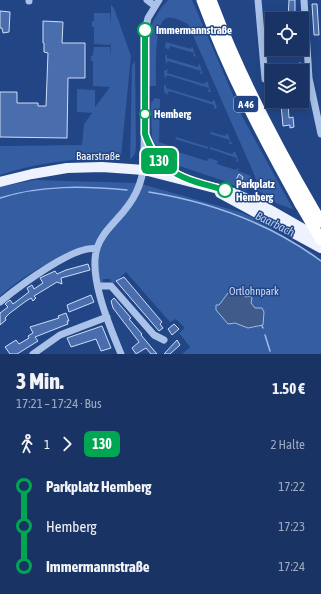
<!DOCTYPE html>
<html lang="de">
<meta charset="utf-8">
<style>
body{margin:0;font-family:"Asap Condensed",sans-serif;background:#263f6d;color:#f1f3f6;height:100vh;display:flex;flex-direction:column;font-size:15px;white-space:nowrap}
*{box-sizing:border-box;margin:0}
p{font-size:13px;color:#9faabf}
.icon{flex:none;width:22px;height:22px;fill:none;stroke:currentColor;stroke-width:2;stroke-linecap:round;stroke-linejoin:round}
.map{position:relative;height:354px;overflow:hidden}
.details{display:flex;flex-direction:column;background:#193464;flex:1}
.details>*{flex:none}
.badge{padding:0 8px;border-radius:6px;font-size:14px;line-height:26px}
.fabs{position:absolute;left:265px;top:12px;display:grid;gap:8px}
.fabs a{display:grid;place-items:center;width:44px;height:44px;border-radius:0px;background:#193464;box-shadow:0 2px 10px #0003,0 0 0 1px #374f78;font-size:20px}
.map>.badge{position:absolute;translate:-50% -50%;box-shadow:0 0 0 2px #fff}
.legs{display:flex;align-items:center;gap:6px;height:44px;padding:0 16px;font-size:13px}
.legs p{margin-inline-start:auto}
.summary{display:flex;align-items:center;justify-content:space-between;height:68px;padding:0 16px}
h1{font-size:22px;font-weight:800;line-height:30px}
ul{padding:0 16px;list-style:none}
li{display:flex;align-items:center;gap:14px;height:40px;font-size:15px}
li i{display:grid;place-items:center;width:6px;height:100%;margin:0 5px;background:currentColor}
li i::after{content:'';width:10px;height:10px;margin:-5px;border:3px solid;border-radius:50%;background:#193464}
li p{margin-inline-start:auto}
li:first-child i{background:linear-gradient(#0000 50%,currentColor 0)}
li:last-child i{background:linear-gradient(currentColor 50%,#0000 0)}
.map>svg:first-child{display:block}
.green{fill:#355da2}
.water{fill:#405a89;stroke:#9ebbea}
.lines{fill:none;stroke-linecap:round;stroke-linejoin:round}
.stream{stroke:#9ebbea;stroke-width:1.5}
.building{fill:#4a6ead;stroke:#ceddf7}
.minor{stroke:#aac2e9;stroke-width:7}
.major{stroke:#edf2fe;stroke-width:10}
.highway{stroke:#fff;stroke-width:11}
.highway-bridge{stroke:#fff;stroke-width:11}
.line-1-casing{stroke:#fff;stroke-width:9}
.line-1{stroke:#00a651;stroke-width:6}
.stop-1-dot{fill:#fff;stroke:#00a651;stroke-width:2}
.labels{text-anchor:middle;stroke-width:3;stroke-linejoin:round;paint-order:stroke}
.shield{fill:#214585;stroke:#bcc7da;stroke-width:1}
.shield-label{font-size:10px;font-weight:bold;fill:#fff}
.stop-label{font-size:11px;font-weight:bold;fill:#fff;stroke:#214585;text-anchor:start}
.street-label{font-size:11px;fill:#fff;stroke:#214585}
.park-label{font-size:11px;fill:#ceddf7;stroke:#214585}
.water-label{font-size:12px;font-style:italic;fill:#b6ccf1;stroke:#214585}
</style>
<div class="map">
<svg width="321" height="354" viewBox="0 0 321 354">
<rect width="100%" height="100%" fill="#214585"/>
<!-- green -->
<path class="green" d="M168 0H192L242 116 293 209 278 204 256 189 258 185 254 174 188 24C182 22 171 14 165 19 154 26 156 72 156 86H148L150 27 161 8Z
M111 5 114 8 131 56 121 156C81 158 38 162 0 175V146L82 145 84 124 92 113 77 112V89L95 90V107L110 87 93 86V61H91V56L93 55 94 47H110V57L111 43 110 45 94 44V27H92V21H94V13H110L111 23Z
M166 42 191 49 192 46 196 57 193 56 194 53 170 46 169 49 165 48Z
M167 54V58L198 67 199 63 203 74H200L201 71 168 61 166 64 165 56Z
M135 61 136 146 135 154 130 160 132 65Z
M168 69 167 73 204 84 207 81 211 92H208L209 88 167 75 165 79 164 71Z
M166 84V88L212 102 214 99 217 108 214 109V105L169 91 167 95 164 91V86Z
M155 98 160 99 159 142 171 146 169 152 160 155 152 143 151 103Z
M211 132 225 136 227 133 232 144H229L230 140 210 134Z
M176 137 208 147V149L175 139Z
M173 147 176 148 175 151 207 161 209 158 218 161 217 164 236 170 239 167 238 171 251 176 250 188 245 191 224 181 168 162 162 157 171 155Z
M210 147 232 154 235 151 239 162 236 161 237 158 210 149Z
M34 180 138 183 240 212 256 219 314 254 321 262V354H182L190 347 179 333 185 328 176 319 170 322 126 272 113 284 110 279H103V283L99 282 97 250C62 250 26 274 0 296V187Z"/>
<!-- water -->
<path class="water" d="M236 292 246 297 250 296 252 298 251 303 255 308H262L264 312 263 325 248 328 235 323 228 324 216 310V305H219L228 293Z"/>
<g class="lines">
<!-- stream -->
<path class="stream" d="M149 192C210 202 271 224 321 261
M0 198C41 185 84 186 127 190
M262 326 263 328
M265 335 270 351"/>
</g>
<!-- building -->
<path class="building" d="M289 0H295V19H288Z
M312 4H317L319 35H314Z
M0 11 10 12 9 32 3 33 2 28H0Z
M43 21 63 22 62 43H85V78H68L67 138 0 137V92H17V103H38V106H46L48 53 44 52V43H43Z
M268 33H272V46H269Z
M301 63 302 71H295L294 64Z
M278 65 280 67H283V71H270V68H276Z
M305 82 308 102H304L302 83Z
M288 103 289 118 293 117 294 127 290 128V125L283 126 281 104Z
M239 174 243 177 241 182 236 180Z
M88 264 90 270 61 278 62 284 57 282 34 296 36 298 33 301 31 298 26 301 10 313 5 318 6 320 0 325V313L8 307 5 304 10 300 13 304 29 292 27 288 32 285 34 289 43 283 40 278 55 271 57 274 66 270Z
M124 277 162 322 160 324 163 328 159 331 116 281Z
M91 295 94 302 69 312 67 305Z
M114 298 131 318 129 319 142 334 141 335 157 354H151L146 348 136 354 132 348 139 342 113 308 111 301Z
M66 313 69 321H67L68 324 35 337 38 341 17 354H10L5 347 16 340 19 344 29 338 28 336 33 333 30 327 59 318 58 316Z
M174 324 179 329 172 335 168 329Z
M102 326 111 348 101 351 96 339 71 347 67 338Z
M177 340 180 345 170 354H164Z"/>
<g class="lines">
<!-- minor -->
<path class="minor" d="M147 0 155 6
M258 0 265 79
M304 0 309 78 321 134
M29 1V0
M146 138C153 158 166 166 183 178
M98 286H111L154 335 164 340
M0 302C17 288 76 243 97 249
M33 354 60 335 107 317
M121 354C110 327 88 277 97 248 101 236 109 228 117 219 134 201 143 184 144 160L145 30 148 18 159 0"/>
<!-- major -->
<path class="major" d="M0 182 32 174 67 168 102 167 144 170 234 193 265 207 321 239
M220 193 321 248"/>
<!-- highway -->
<path class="highway" d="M202 0C228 71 263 138 300 204
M211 0C240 78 279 151 321 222"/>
<!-- highway-bridge -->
<path class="highway-bridge" d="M300 204 321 240"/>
</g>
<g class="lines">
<!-- line-1 casing -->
<g class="line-1-casing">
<path id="line-1" d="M145 30V134C159 175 187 180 225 190"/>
</g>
<!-- line-1 -->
<use href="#line-1" class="line-1"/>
</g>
<!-- markers -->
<g class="stop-1-dot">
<circle cx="145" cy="30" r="7"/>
<circle cx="145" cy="114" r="5"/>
<circle cx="225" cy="190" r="7"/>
</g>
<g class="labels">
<!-- shield labels -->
<rect class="shield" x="234" y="96" width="24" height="16" rx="3"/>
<g class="shield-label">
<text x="246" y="108">A 46</text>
</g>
<!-- stop labels -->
<g class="stop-label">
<text x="156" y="34">Immermannstraße</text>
<text x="154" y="118">Hemberg</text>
<text x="236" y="188">Parkplatz<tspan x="236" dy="13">Hemberg</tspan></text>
</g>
<!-- street labels -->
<g class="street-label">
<text x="98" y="160">Baarstraße</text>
</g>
<!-- park labels -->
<g class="park-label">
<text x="254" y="295">Ortlohnpark</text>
</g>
<!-- water labels -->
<g class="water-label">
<text transform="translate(275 224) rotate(26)" y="4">Baarbach</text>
</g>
</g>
</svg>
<div class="fabs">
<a><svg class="icon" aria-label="locate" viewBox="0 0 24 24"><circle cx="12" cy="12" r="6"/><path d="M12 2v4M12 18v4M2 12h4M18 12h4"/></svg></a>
<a><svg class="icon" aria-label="layers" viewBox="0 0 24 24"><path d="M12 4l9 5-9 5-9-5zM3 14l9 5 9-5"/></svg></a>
</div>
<b class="badge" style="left:159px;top:161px;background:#00a651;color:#fff">130</b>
</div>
<section class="details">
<div class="summary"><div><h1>3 Min.</h1><p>17:21 – 17:24 · Bus</p></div><b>1.50 €</b></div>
<div class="legs"><svg class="icon" aria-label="walk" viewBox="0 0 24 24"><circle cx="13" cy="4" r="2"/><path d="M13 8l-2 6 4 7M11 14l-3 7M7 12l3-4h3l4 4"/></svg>1<svg class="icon" aria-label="forward" viewBox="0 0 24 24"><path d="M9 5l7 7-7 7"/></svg><b class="badge" style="background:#00a651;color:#fff">130</b><p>2 Halte</p></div>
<ul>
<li><i style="color:#00a651"></i><b>Parkplatz Hemberg</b><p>17:22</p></li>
<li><i style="color:#00a651"></i><span>Hemberg</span><p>17:23</p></li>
<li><i style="color:#00a651"></i><b>Immermannstraße</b><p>17:24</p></li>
</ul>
</section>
